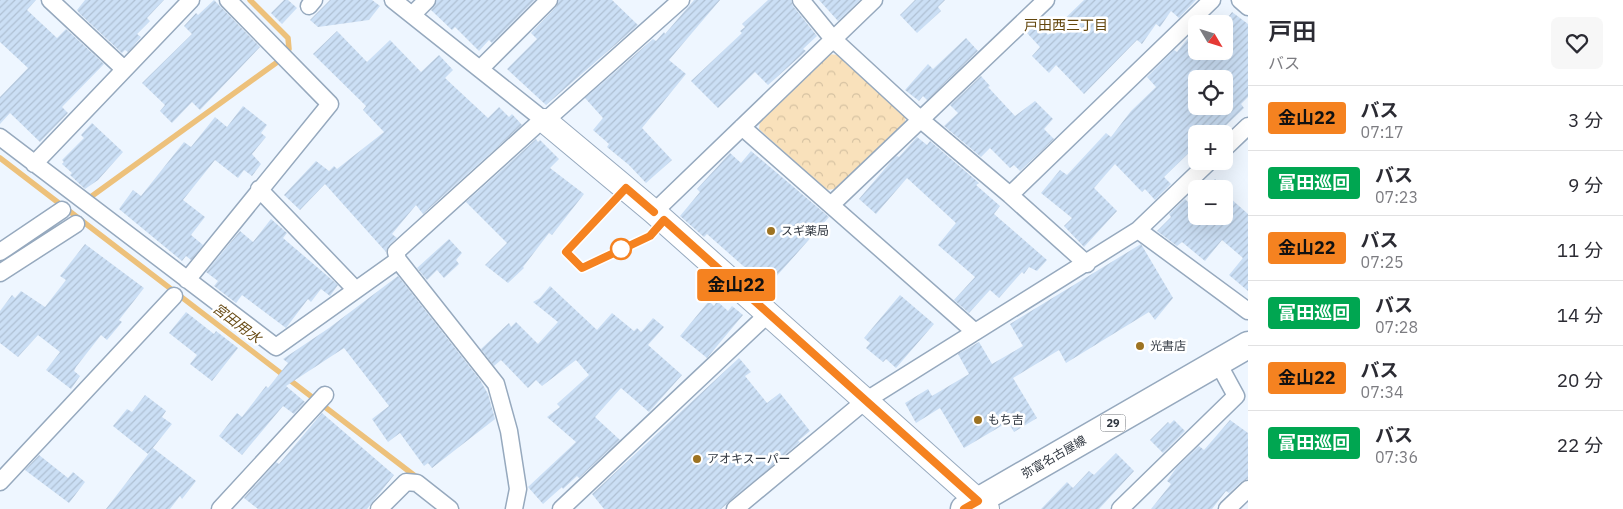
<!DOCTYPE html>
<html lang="ja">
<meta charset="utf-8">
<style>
body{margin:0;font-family:"IBM Plex Sans","Noto Sans JP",sans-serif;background:#f7f7f7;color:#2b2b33;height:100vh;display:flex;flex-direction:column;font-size:19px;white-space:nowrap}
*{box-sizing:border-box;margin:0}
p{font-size:16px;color:#7c7c81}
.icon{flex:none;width:28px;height:28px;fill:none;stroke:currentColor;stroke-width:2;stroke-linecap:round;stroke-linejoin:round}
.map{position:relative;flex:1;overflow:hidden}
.drawer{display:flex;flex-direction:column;background:#fff;width:375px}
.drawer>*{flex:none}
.badge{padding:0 10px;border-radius:4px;font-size:18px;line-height:32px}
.needle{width:32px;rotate:128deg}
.fabs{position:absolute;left:1188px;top:15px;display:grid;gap:10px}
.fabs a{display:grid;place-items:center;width:45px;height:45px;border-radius:8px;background:#fff;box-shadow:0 5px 20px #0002;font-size:25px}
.map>.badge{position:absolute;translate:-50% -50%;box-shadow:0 0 0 2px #fff}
.round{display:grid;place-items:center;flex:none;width:52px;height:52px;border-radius:8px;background:#f7f7f7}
.headline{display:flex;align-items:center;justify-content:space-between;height:85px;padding:0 20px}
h1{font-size:24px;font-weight:600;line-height:38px}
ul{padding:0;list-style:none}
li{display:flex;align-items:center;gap:15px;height:65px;padding:0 20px;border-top:1px solid #e1e1e2}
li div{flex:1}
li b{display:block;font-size:19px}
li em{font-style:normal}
li .badge{min-width:55px;font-weight:700;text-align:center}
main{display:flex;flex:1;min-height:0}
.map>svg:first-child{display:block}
.forest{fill:url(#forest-crowns)}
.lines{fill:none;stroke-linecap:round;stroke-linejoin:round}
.stream{stroke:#edc17b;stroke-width:5.5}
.building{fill:url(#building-hatch);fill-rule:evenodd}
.street-casing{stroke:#96a9be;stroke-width:19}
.secondary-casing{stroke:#96a9be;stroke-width:26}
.primary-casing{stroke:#96a9be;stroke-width:29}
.street{stroke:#fff;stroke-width:16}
.secondary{stroke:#fff;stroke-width:24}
.primary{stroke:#fff;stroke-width:26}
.line-casing{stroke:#fff;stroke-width:11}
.line{stroke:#f58220;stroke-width:8}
.poi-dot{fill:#9d7322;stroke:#fff;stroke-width:2}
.stop-dot{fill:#fff;stroke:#f58220;stroke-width:2.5}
.labels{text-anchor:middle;stroke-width:5;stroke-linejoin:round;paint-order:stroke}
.shield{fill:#fff;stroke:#6e7379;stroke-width:1}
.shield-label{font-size:11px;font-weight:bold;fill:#303740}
.poi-label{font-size:12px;fill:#303740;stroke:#fff;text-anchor:start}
.street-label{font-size:12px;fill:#303740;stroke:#fff}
.neighbourhood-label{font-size:14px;fill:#63460c;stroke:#fff}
.water-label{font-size:14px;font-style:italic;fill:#694c16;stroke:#fff}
</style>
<main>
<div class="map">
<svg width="1248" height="509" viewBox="0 0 1248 509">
<defs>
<pattern id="forest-crowns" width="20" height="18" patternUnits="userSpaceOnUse" patternTransform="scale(1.25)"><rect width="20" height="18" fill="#f9e1bb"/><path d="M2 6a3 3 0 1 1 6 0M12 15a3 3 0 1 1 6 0" fill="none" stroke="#d6c2a2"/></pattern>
<pattern id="building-hatch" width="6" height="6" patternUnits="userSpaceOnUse" patternTransform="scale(1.25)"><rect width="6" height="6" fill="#cbdff5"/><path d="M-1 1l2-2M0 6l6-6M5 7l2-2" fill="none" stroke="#afc0d3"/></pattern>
</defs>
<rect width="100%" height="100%" fill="#eef6ff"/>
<!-- forest -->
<path class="forest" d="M828 54 839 55 906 116 904 126 835 189 826 190 759 129 760 121Z"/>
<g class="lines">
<!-- stream -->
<path class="stream" d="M250 0 288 38 289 49
M0 158 419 479
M92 196 276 63"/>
</g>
<!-- building -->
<path class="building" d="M0 0H36L27 10 57 38 66 29 104 64 62 107 68 113 40 142 10 113 0 124V97L28 68 0 42Z
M85 0H164L147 18 150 21 137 34 141 37 128 52 125 50 122 53 80 14 77 10Z
M214 0 260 47 200 110 192 102 172 123 160 111 165 105 142 83 192 34 184 26 196 13 198 15Z
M284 0H288L297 8 282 24 271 13Z
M330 0H372L380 6 369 20 318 27 310 20Z
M437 0H535L492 43 489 40 479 51 455 27 452 30 431 10Z
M559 0H612L638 25 546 105 507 69 537 39 531 33 556 7Z
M694 0H720L669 60 686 74 642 128 672 160 646 183 629 165 607 147 609 144 593 130 603 118 585 98 653 39 656 41 664 32 665 34Z
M768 0H791L793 6 817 36 803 49 806 51 768 85 755 72 718 108 691 81 742 33 740 31 745 27 742 24Z
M819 0H860L838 21Z
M915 0H945L938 7 941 11 917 33 900 15Z
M1084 0H1196L1179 18 1171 11 1160 27 1156 24 1142 44 1137 40 1084 94 1056 65 1049 73 1032 56 1040 47 1027 33 1037 23 1048 35Z
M1232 12 1248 24V97L1241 104 1244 108 1217 134H1196V146L1164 177 1171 184 1155 200 1145 189 1142 192 1115 164 1094 188 1117 211 1084 247 1064 226 1072 218 1041 193 1060 170 1067 175 1106 133 1111 137 1131 111 1156 87 1147 77 1174 50 1177 52 1194 31 1196 33V51H1224L1223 24ZM1196 79H1224V106H1196Z
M337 31 367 62 390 40 421 72 439 55 453 70 445 78 488 118 499 107 509 117 512 114 522 125 423 214 416 205 392 234 397 238 389 245 386 252 325 184 300 210 284 195 316 161 329 171 334 166 337 169 384 132 363 110 366 106 313 54Z
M966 38 978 51 927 100 923 96 919 101 905 90 928 64 933 69Z
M981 76 990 86 988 87 1015 116 1035 101 1053 119 1044 129 1054 139 1020 171 1014 165 1010 168 990 148 981 157 944 126 958 113 950 105Z
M243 106 267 125 261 133 266 137 252 154 261 164 252 176 244 170 238 178 215 160 183 200 205 217 191 235 203 245 191 260 186 256 182 261 119 209 133 190 141 196 184 142 191 147 215 117 227 127Z
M92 123 123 152 98 180 85 189 70 175 72 173 62 164 64 162 62 160 84 138 81 135Z
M917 137 927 145 930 141 979 183 976 185 1000 206 994 214 1047 260 1037 271 1029 267 1024 274 1022 272 999 298 990 290 969 313 954 300 975 277 938 245 956 223 907 178 876 214 859 199 894 158 897 156 899 157Z
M536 139 538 142 540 140 559 159 550 168 584 194 552 235 549 233 523 267 524 268 508 283 485 265 507 243 466 202Z
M751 151 829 217 767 287 707 234 704 237 680 216 700 192 697 189 730 153 741 163Z
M1215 179 1232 197 1230 198 1248 214V291L1229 275 1243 258 1222 240 1205 261 1182 242 1177 246 1157 231 1171 217 1169 214 1185 199 1188 202 1196 194V216H1224V189H1205Z
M271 219 287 233 283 238 338 285 330 296 321 289 311 302 308 299 286 328 242 295 236 303 214 286 218 281 206 272 240 231 253 242Z
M449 239 462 253 456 260 459 264 444 278 437 270 427 280 417 268Z
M85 244 144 288 119 320 122 322 107 340 101 335 76 367 74 371 80 376 71 389 46 370 60 352 38 335 18 357 0 343V311L12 295 15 298 21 291 45 307 66 280 60 276Z
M1141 244 1173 298 1155 320 1149 312 1066 363 1059 350 1013 378 1037 418 1014 432 1008 422 964 448 940 408 916 423 905 403 928 389 932 396 969 374 958 354 979 342 992 364 1023 346 1010 324Z
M398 276 480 380 488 394 495 419 432 468 428 463 424 466 400 433 388 442 372 419 389 406 344 348 286 386 305 402 294 414 283 406 242 455 219 436 237 413 242 417 266 386 268 388 288 363 283 359 329 328Z
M550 286 597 330 612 313 634 331 637 328 641 332 653 318 664 327 648 345 682 375 649 412 621 388 595 417 620 440 579 478 577 476 563 489 562 487 543 504 528 487 576 442 547 417 560 407 557 404 589 375 576 360 542 386 536 380 528 388 501 360 494 366 481 349 509 323 511 327 516 322 538 344 558 322 533 302 540 298Z
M900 295 934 324 896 368 886 359 883 362 866 348 870 343 864 338Z
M709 301 714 306 717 301 728 311 732 306 743 315 707 358 680 336Z
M186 312 214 334 216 331 238 348 212 381 190 364 197 355 169 333Z
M739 358 751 372 745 376 767 403 780 393 810 431 798 441 800 442 721 509H604L592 494Z
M145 395 166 411 162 417 172 424 148 454 113 426 127 409 132 412Z
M322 413 394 475 367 509H258L244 498 276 462 279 464Z
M1174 420 1185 431 1163 453 1150 440 1168 422 1170 424Z
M1230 420 1248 433V479L1241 482 1229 493 1226 491 1212 509H1151L1171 484 1167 481 1177 467 1199 446 1204 450Z
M153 448 196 481 182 499 180 496 170 509H106Z
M1116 453 1134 471 1099 509H1041L1067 482 1073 488 1089 471 1094 475Z
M39 455 68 478 73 472 85 482 69 503 25 470Z"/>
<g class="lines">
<!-- street casing -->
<g class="street-casing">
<path id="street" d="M50 0 124 69
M393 0 545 121 681 0
M801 0 833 39 921 120 1010 195 1087 264
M1240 0 1248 7
M309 6 314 0
M412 15 427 0
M480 69 549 0
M742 127 975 332
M0 137 276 347 398 260
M1224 149 1248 126
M34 164 191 0
M259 189 356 290
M1010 195 1212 0
M832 204 1046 0
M654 212 874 0
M1138 230 1248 311
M0 252 62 210
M0 273 76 224
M187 280 330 104 228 0
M0 482 174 296
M220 509 325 395
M379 509 406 482 417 483 450 509
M514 509 518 489 509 431 496 384 398 260 396 252 543 119
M561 509 768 314
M735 509 865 401 1138 230 1210 161
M1120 509 1236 396 1218 363
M1227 509 1248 489"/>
</g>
<!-- secondary casing -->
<g class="secondary-casing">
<path id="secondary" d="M545 121 654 212 987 509"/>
</g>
<!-- primary casing -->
<g class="primary-casing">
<path id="primary" d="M964 509 1248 345"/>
</g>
<!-- street -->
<use href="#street" class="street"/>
<!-- secondary -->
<use href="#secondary" class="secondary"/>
<!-- primary -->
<use href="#primary" class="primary"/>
</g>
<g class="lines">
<!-- line casing -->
<g class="line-casing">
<path id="line" d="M654 212 626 188 566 252 582 268 650 236 664 220 978 501 964 509"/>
</g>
<!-- line -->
<use href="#line" class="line"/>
</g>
<!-- markers -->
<g class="poi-dot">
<circle cx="771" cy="231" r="5"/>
<circle cx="1140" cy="346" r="5"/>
<circle cx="978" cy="420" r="5"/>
<circle cx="697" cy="459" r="5"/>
</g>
<circle class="stop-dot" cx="621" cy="249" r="10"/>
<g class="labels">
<!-- shield labels -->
<rect class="shield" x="1100.5" y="414.5" width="25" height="17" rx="4"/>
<g class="shield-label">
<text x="1113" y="427">29</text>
</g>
<!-- poi labels -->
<g class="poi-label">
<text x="781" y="235">スギ薬局</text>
<text x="1150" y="350">光書店</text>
<text x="988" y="424">もち吉</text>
<text x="707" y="463">アオキスーパー</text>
</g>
<!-- street labels -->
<g class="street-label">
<text transform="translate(1054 457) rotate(-30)" y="4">弥富名古屋線</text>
</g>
<!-- neighbourhood labels -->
<g class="neighbourhood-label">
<text x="1066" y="30">戸田西三丁目</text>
</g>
<!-- water labels -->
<g class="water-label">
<text transform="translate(237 323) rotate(37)" y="5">宮田用水</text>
</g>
</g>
</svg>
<div class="fabs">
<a><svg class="needle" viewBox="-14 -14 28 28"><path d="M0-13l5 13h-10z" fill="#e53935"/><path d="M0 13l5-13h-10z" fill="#7c7c81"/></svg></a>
<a><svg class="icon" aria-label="locate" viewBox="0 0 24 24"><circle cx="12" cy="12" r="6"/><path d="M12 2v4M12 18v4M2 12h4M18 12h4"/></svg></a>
<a>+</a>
<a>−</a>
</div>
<b class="badge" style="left:736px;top:285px;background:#f58220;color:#111">金山22</b>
</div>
<section class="drawer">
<div class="headline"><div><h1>戸田</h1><p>バス</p></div><a class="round"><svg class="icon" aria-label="heart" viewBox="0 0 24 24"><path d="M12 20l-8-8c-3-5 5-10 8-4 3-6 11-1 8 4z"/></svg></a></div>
<ul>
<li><span class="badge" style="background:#f58220;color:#111">金山22</span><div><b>バス</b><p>07:17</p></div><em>3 分</em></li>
<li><span class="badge" style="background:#00a651;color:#fff">富田巡回</span><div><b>バス</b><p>07:23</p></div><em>9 分</em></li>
<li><span class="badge" style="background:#f58220;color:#111">金山22</span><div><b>バス</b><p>07:25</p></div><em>11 分</em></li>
<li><span class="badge" style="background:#00a651;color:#fff">富田巡回</span><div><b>バス</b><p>07:28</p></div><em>14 分</em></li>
<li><span class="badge" style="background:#f58220;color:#111">金山22</span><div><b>バス</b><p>07:34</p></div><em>20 分</em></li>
<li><span class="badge" style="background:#00a651;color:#fff">富田巡回</span><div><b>バス</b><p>07:36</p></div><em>22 分</em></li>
</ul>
</section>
</main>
